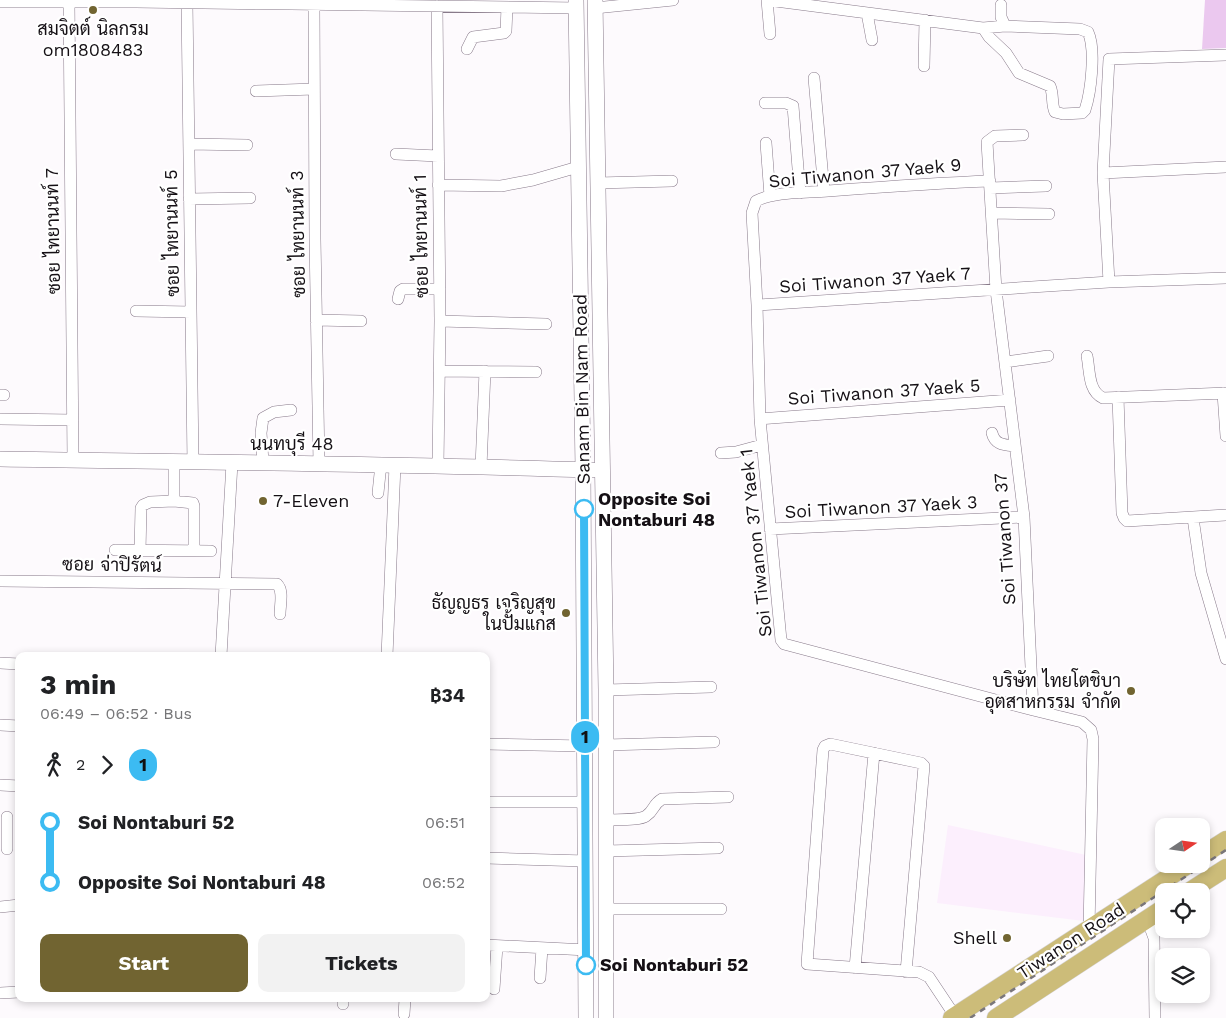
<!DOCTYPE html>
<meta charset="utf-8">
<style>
body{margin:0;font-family:"Work Sans",Sarabun,sans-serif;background:#f2f2f2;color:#202124;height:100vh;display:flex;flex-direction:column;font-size:19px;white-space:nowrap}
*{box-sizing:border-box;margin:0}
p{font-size:16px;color:#757577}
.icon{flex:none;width:28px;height:28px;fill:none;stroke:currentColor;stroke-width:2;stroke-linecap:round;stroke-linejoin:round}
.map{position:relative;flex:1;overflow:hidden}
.details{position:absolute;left:15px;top:652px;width:475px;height:350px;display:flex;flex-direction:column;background:#fff;border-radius:10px;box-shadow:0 2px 8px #0003}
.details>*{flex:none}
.badge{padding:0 10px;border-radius:16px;font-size:18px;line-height:32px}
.needle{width:32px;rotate:77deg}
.fabs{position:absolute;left:1155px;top:818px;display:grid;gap:10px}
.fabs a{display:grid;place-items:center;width:55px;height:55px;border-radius:10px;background:#fff;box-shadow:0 2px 8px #0003;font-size:25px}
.map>.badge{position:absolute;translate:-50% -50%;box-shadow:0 0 0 2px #fff}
.legs{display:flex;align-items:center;gap:8px;height:55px;padding:0 25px;font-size:16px}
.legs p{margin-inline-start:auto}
.summary{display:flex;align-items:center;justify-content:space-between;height:85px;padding:0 25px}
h1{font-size:28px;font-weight:700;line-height:38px}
.cta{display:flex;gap:10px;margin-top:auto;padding:10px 25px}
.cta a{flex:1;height:58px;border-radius:10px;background:#716431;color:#fff;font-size:20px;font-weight:700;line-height:58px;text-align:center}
.cta a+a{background:#f2f2f2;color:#202124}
ul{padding:0 25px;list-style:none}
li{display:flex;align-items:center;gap:18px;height:60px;font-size:19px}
li i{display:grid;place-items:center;width:8px;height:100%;margin:0 6px;background:currentColor}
li i::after{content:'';width:12px;height:12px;margin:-6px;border:4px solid;border-radius:50%;background:#fff}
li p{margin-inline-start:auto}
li:first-child i{background:linear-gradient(#0000 50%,currentColor 0)}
li:last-child i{background:linear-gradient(currentColor 50%,#0000 0)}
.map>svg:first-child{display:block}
.built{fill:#fceffd}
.green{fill:#ebc8ef}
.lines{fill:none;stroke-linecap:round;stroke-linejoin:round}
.street-casing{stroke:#887a8a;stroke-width:12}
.secondary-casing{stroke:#887a8a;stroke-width:16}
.primary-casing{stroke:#d5d4d5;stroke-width:19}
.street{stroke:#fff;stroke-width:11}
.secondary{stroke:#fff;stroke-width:15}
.primary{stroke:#ccbc79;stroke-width:18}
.rail{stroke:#7a767a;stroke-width:2.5;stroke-dasharray:6 6;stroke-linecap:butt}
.line-1-casing{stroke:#fff;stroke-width:11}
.line-1{stroke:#3cbbf2;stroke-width:8}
.poi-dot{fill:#716431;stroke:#fff;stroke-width:2}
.stop-1-dot{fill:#fff;stroke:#3cbbf2;stroke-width:2.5}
.labels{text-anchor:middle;stroke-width:4.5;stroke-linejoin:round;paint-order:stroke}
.poi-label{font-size:18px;fill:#151015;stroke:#fff;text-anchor:end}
.street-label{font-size:18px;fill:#151015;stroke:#fff}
.stop-label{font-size:18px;font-weight:bold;fill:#151015;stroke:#fff;text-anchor:start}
</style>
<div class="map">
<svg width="1226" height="1018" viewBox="0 0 1226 1018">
<rect width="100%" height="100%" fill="#fdfafd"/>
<!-- built -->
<path class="built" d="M948 825 1086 855 1084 921 937 903Z"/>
<!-- green -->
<path class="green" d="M1205 0H1226V48L1202 49Z"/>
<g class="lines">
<!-- street casing -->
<g class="street-casing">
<path id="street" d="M767 0 770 34
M768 0 983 28 1005 26
M0 2H136L576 8
M69 2 73 460
M187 3 193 463
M314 4 315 239 319 463
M437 6 440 321 438 465
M595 8 673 0
M867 13 872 40
M983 28 989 37 1006 53 1019 73 1050 86C1054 95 1051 104 1055 112L1063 114 1082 113 1085 110C1091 92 1096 49 1088 32L1080 29 1005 26 1001 17V5
M467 49 473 37 504 33 506 31 507 7
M924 66 925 20
M814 78 824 191
M256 91 314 89
M765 103H786L793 106 800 193
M1023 135 995 136 987 142 996 290 1024 517 1033 710 1082 722 1091 730 1093 739 1089 929
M766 143 770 196
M189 144 247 145
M396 154 438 156
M1103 173 1226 167
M990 181C936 183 882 187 828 191 807 193 775 191 756 201L752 213 757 305 760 419 781 640 784 644 1033 710
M598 183 672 181
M438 185 501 186 533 180 578 167
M990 188 1046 186
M189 199 250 198
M992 213 1049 214
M1109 282 1103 173 1109 59 1226 55
M398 299 400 291 403 289H440
M757 305 1109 282 1226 278
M136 311 191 312
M316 320 361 321
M440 321 546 324
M1087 356C1090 371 1088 391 1103 398L1226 393
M1005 362 1048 356
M439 371 536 372
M1223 393 1226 436
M0 395H4
M1118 397 1122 513 1124 518 1127 521 1226 515
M0 419 73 420
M760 419 1010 400
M992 433C995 445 1004 445 1015 446
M721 453 736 452 762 445
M174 462V501L193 503 194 506V551
M263 462 261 433 263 418 274 412 291 410
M481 467 485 371
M378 493 381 464
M1193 518 1201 573 1226 659
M770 529 1024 517
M115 550 211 551
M140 551 141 508 143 505 150 502 174 501
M0 581 277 584C284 591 280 604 280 614
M221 656 232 463
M387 656 395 465
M0 663 19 664
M606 690 711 687
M0 725 19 726
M486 744 585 746
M606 745 714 742
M0 785 19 786
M486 802H586
M606 820C615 819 639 821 646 816 655 810 652 805 662 799L728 797
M7 849V817
M606 851 718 848
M486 858 586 861
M0 907 19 905
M606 909H721
M1147 919 1154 938 1155 1018
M486 945 587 950
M855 968 874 753
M906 972 924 766 921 763 830 744 825 746 823 750 807 964 919 972 929 977 955 1016
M540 978 542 948
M1201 987H1203
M494 989 497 946
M0 993 19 992
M343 1004V999
M404 1014 405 999"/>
</g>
<!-- secondary casing -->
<g class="secondary-casing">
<path id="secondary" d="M576 0 583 469 586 1018
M595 0 606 690V1018
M0 459C198 462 396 464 593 470"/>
</g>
<!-- primary casing -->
<g class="primary-casing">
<path id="primary" d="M1201 856 1226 840
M1190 891 1226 868
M952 1018 1189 864
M996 1018 1164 908"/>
</g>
<!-- street -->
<use href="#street" class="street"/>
<!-- secondary -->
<use href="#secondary" class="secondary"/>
<!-- primary -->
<use href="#primary" class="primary"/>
<!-- rail -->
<path class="rail" d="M970 1018 1226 850"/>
</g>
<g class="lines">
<!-- line-1 casing -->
<g class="line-1-casing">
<path id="line-1" d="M584 509 586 965"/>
</g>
<!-- line-1 -->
<use href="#line-1" class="line-1"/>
</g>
<!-- markers -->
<g class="poi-dot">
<circle cx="93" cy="10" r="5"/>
<circle cx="263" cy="501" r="5"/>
<circle cx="566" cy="613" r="5"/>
<circle cx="1131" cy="691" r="5"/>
<circle cx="1007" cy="938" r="5"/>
</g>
<g class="stop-1-dot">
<circle cx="584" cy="509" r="9"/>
<circle cx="586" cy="965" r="9"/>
</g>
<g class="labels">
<!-- poi labels -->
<g class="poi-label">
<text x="93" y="35" text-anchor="middle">สมจิตต์ นิลกรม<tspan x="93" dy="21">om1808483</tspan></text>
<text x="273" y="507" text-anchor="start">7-Eleven</text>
<text x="556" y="609">ธัญญธร เจริญสุข<tspan x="556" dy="21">ในปั้มแกส</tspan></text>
<text x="1121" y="687">บริษัท ไทยโตชิบา<tspan x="1121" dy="21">อุตสาหกรรม จำกัด</tspan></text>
<text x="997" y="944">Shell</text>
</g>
<!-- street labels -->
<g class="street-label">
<text transform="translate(865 173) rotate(-5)" y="6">Soi Tiwanon 37 Yaek 9</text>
<text transform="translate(53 231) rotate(-91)" y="6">ซอย ไทยานนท์ 7</text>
<text transform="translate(172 233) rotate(-91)" y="6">ซอย ไทยานนท์ 5</text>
<text transform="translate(298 234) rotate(-91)" y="6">ซอย ไทยานนท์ 3</text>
<text transform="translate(421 236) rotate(-91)" y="6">ซอย ไทยานนท์ 1</text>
<text transform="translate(875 280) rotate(-4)" y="6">Soi Tiwanon 37 Yaek 7</text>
<text transform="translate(582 389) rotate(-91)" y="6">Sanam Bin Nam Road</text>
<text transform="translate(884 392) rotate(-4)" y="6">Soi Tiwanon 37 Yaek 5</text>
<text x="292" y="450">นนทบุรี 48</text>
<text transform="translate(881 507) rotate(-3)" y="6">Soi Tiwanon 37 Yaek 3</text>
<text transform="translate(1005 539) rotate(-94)" y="6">Soi Tiwanon 37</text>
<text transform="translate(756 543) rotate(-96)" y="6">Soi Tiwanon 37 Yaek 1</text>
<text transform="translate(112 565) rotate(1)" y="6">ซอย จ่าปิรัตน์</text>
<text transform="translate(1071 941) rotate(-33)" y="6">Tiwanon Road</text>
</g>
<!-- stop labels -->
<g class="stop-label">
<text x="598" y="505">Opposite Soi<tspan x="598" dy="21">Nontaburi 48</tspan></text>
<text x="600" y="971">Soi Nontaburi 52</text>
</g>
</g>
</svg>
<div class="fabs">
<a><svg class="needle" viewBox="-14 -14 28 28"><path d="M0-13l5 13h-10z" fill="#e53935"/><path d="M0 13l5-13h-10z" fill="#757577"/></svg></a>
<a><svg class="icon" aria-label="locate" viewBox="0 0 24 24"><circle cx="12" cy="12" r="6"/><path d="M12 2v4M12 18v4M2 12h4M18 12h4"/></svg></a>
<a><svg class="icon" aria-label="layers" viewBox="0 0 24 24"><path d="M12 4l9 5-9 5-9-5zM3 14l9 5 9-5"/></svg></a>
</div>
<b class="badge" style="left:585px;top:737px;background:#3cbbf2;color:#111">1</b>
<section class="details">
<div class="summary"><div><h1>3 min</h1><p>06:49 – 06:52 · Bus</p></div><b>฿34</b></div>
<div class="legs"><svg class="icon" aria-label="walk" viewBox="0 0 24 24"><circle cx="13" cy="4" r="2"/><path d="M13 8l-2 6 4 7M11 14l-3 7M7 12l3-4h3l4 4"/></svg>2<svg class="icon" aria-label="forward" viewBox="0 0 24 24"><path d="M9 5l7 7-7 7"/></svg><b class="badge" style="background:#3cbbf2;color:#111">1</b></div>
<ul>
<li><i style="color:#3cbbf2"></i><b>Soi Nontaburi 52</b><p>06:51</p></li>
<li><i style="color:#3cbbf2"></i><b>Opposite Soi Nontaburi 48</b><p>06:52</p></li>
</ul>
<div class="cta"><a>Start</a><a>Tickets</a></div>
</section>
</div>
